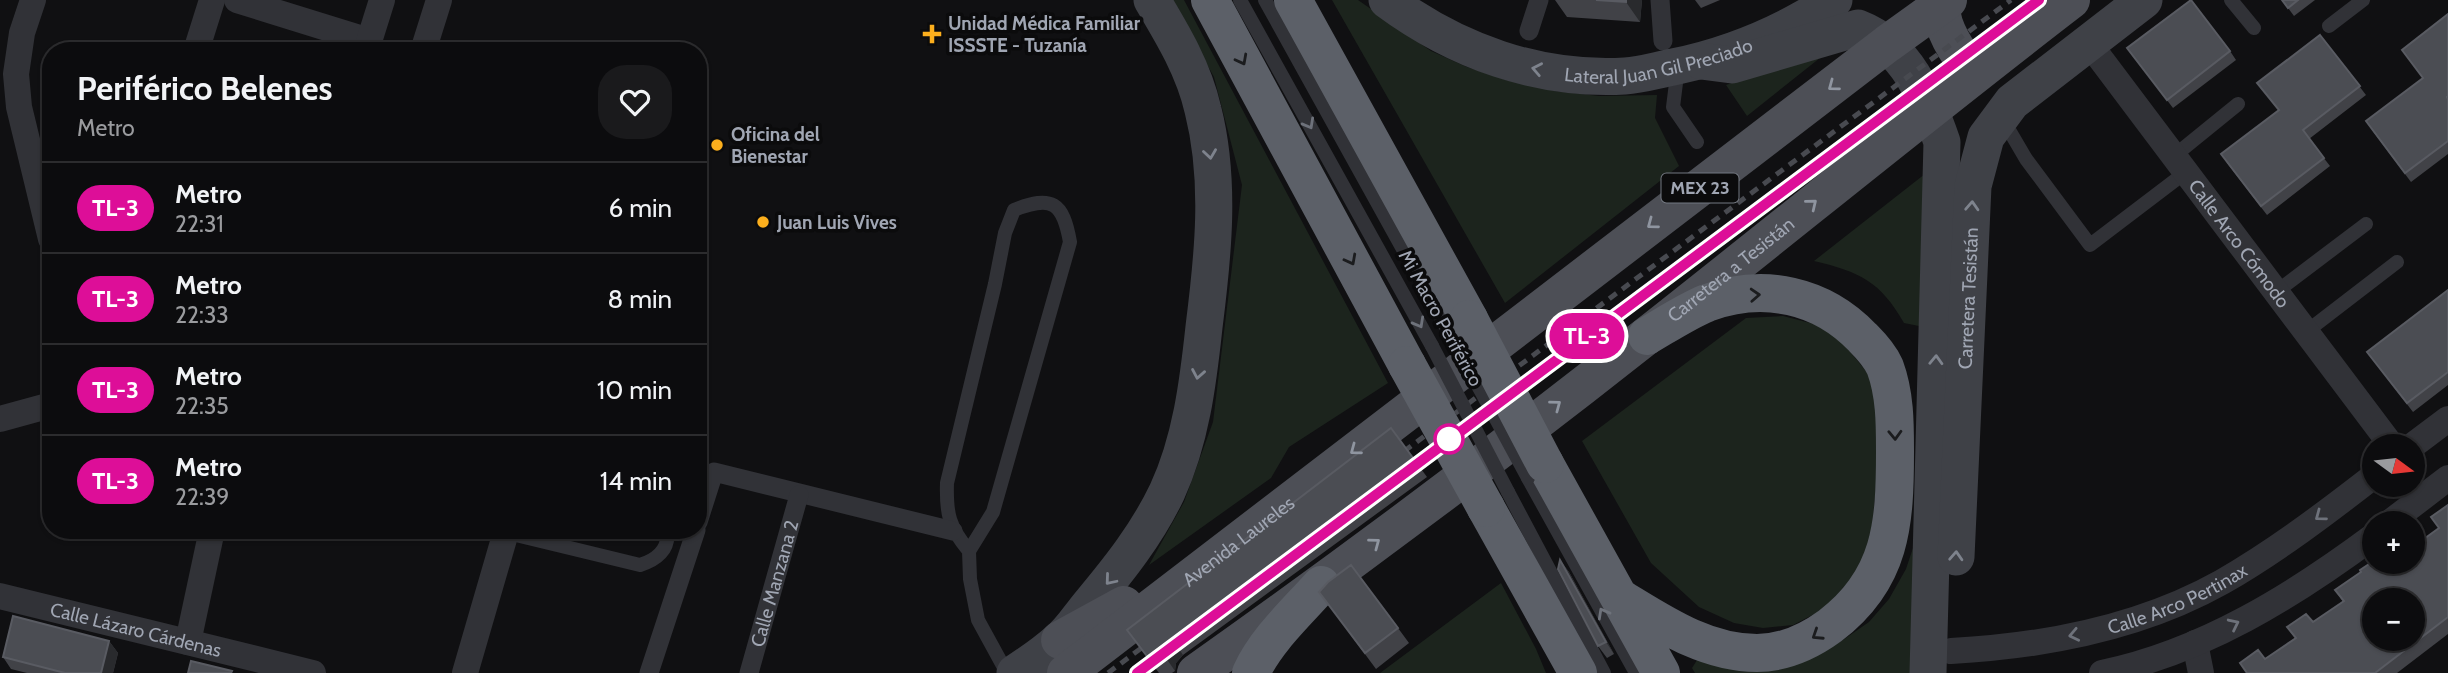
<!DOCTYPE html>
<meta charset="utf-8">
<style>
body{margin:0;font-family:Cabin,sans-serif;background:#1a1a1c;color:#f1f3f6;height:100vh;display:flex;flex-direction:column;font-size:26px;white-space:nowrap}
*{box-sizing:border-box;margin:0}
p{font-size:23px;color:#9a9b9e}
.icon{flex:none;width:38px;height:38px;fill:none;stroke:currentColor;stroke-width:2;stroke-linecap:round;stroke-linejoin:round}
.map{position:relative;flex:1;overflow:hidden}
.drawer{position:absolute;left:42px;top:42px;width:665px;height:497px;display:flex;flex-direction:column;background:#0c0c0e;border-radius:28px;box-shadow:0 2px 5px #0004,0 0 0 2px #2c2c2e}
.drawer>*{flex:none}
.badge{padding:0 14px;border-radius:23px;font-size:24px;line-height:46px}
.needle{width:46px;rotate:105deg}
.fabs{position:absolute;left:2362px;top:434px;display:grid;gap:14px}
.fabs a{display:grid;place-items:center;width:63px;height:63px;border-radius:50%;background:#0c0c0e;box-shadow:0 2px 5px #0004,0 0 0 2px #2c2c2e;font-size:35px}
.map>.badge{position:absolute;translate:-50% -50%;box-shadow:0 0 0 4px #fff}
.round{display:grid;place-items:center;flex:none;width:74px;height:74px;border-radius:28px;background:#1a1a1c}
.overview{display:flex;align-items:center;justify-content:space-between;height:119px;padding:0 35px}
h1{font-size:33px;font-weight:700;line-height:52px}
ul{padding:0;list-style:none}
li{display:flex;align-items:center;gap:21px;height:91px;padding:0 35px;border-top:2px solid #2c2c2e}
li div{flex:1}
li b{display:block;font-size:26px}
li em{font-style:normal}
li .badge{min-width:77px;font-weight:700;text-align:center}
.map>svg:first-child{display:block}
.green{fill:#1c241d}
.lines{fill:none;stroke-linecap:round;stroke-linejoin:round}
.service{stroke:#313237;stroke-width:14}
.pedestrian{stroke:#313237;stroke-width:19}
.minor{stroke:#313237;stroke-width:26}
.secondary{stroke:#3f4147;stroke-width:37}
.primary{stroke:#4d4f56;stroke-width:38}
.motorway{stroke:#5c6068;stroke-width:38}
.rail{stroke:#484a50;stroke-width:5;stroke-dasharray:9 7;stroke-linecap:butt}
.service-bridge{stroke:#313237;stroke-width:14}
.motorway-bridge{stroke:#5c6068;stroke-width:38}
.wall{fill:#414247}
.shaded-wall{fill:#292a2d}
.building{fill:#4b4d53;stroke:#595b62;stroke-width:2;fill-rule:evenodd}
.oneway{stroke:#1b1c1e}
.oneway2{stroke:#7e838d}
.oneway3{stroke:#8f95a0}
.oneway4{stroke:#6e727b}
.line-casing{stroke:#fff;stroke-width:16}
.line{stroke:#dd0e98;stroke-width:10}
.poi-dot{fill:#fcaf1d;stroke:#0b0b0c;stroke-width:2.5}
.stop-dot{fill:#fff;stroke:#dd0e98;stroke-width:3.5}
.labels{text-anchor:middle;stroke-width:7;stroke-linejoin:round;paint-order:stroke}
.shield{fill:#0b0b0c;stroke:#737881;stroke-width:2}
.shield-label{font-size:18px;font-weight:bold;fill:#a0a6b3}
.poi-label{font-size:19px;font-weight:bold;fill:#a0a6b3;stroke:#0b0b0c;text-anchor:start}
.street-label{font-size:19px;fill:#a0a6b3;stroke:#0b0b0c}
</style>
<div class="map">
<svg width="2448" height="673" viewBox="0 0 2448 673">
<rect width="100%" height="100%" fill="#101012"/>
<!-- green -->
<path class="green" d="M1171 0H1184L1388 383 1289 447 1271 478 1149 565 1184 502 1213 422 1242 185 1214 77Z
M1332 0H1358L1431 51 1467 67 1506 80 1555 91 1599 96 1657 95 1655 118 1679 166 1505 303Z
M1835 46 1747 116 1726 85Z
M1930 170 1924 327 1904 323C1880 281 1860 272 1814 261Z
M1783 316 1814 324 1838 337 1875 382 1883 413 1869 559 1824 609 1793 625 1763 628 1734 623 1699 607 1651 563 1582 441 1746 318Z
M1915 542 1911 673H1695L1692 668 1699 657 1813 656 1840 642 1869 622 1889 599 1906 569Z
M1501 583 1536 649 1546 673H1380Z"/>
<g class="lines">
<!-- service -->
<path class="service" d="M1240 0 1432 346
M1265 0 1450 334
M2231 0 2254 28
M2329 26 2363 0
M1678 67 1673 107 1697 142
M2002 118 2026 159 2090 245 2186 172
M2174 156 2238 104
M2276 292 2366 224
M2306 332 2397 262
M1528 478 1636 673
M1508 492 1604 673
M500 531 640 565C656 560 670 550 667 530
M969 551C949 527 946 514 947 483L995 284 1005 233 1014 210C1052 195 1063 202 1070 242L993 512 969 551 970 579 978 620 1007 673"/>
<!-- pedestrian -->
<g class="pedestrian">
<path d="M1660 0 1663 41"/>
<path d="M1529 31 1539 0"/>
<path d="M698 522 714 472 953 531"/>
<path d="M649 673 696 530"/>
<path id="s1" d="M749 673 799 495"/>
</g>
<!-- minor -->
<g class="minor">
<path d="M33 0 22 33 16 74 19 107 51 239"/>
<path d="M237 0 369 41"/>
<path id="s2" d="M2088 42 2392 446"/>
<path d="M196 51 212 0"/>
<path d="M366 51 382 0"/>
<path d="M423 51 439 0"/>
<path d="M0 419 51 405"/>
<path d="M2412 446 2448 419"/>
<path d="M2389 523 2448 478"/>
<path id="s3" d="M0 596 313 673"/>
<path d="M188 642 212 530"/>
<path d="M2195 643 2201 673"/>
<path id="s4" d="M1951 651C2045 646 2140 628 2222 582 2276 551 2326 513 2375 475"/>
<path d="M465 673 506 532"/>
<path d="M2102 673C2203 652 2293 596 2375 535"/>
</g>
<!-- secondary -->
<g class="secondary">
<path id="s5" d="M1387 0C1456 51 1538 81 1625 76 1641 75 1657 70 1673 67 1732 55 1784 33 1834 0"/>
<path d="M1701 61 1732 65 1858 28C1907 47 1926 96 1942 142L1928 673"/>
<path id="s6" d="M1956 557 1973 186 1986 137 2012 102 2144 0"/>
<path d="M1015 673C1030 663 1045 653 1058 641 1070 632 1079 617 1089 605 1119 569 1147 534 1167 492 1191 440 1198 383 1204 327 1213 256 1221 181 1203 110 1194 70 1173 35 1152 0"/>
</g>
<!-- primary -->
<g class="primary">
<path d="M1942 0C1937 25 1960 56 1974 74"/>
<path d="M1060 640 1124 605"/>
<path id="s7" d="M1066 673 1887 44 1948 0"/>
<path id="s8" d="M1196 673C1350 564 1501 451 1649 334 1790 223 1929 109 2071 0"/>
</g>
<!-- motorway -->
<path class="motorway" d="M1210 0 1407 365
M1293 0 1469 319
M1545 464 1661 673
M1486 508 1578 673
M1622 599C1663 624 1706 653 1757 653 1785 653 1808 642 1830 626 1892 579 1895 523 1895 451 1895 423 1895 394 1885 367 1880 356 1871 346 1863 338 1822 295 1764 282 1707 303 1687 311 1666 325 1647 336
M1251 673C1266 640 1297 612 1321 585"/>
<!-- rail -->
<path class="rail" d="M1391 461 2011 0
M1403 474 2039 0
M1108 673 1156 637
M1137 673 1167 650"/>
<!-- service-bridge -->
<path class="service-bridge" d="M1450 334 1528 478
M1432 346 1508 492"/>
<!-- motorway-bridge -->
<path class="motorway-bridge" d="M1469 319 1545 464
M1407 365 1486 508"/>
</g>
<!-- wall -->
<path class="wall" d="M1555 0H1642L1640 22 1567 17Z
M1695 0H1720L1701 8Z
M2282 0H2315L2294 16Z
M2448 14V154L2411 182 2372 130 2423 78Z
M2320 35 2366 95 2309 139 2330 166 2267 215 2227 163 2278 111Z
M2230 51 2236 60 2173 108 2133 56Z
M2448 290V385L2413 412 2373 360Z
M1416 462 1427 477 1183 655 1176 663 1175 671 1172 673H1159L1127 630Z
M2448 505V634L2397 673H2247L2295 638 2287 627 2313 622 2343 602 2335 590 2413 562 2439 529Z
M1560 560 1569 572 1614 654 1607 658 1598 646Z
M1319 592 1398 628 1409 643 1376 669Z
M109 641 118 653 113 673H27L11 669 3 657Z"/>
<!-- shaded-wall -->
<path class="shaded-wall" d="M1626 0H1642L1640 22 1626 2Z
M1560 560 1569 572 1614 654 1606 642Z
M1173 640 1183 655 1176 663 1175 671 1164 655 1166 648Z
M109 641 118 653 113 673H101Z"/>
<!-- building -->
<path class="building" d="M1596 0H1626V2Z
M2191 0 2230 51 2167 100 2127 48Z
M2282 0H2298L2288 8Z
M2448 14V96L2447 97 2448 99V141L2405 173 2366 121 2423 78 2402 50Z
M2320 35 2360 86 2303 130 2324 158 2261 206 2221 154 2279 110 2257 83Z
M2448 290V372L2407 403 2367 352Z
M1391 428 1416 462 1173 640 1166 648 1164 655 1153 664 1127 630Z
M2448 505V617L2375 673H2247L2240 663 2258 650 2265 659 2296 638 2287 627 2306 614 2313 622 2344 601 2335 590 2361 572 2360 570 2375 560V562H2413V547L2439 528 2431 517ZM2375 600H2413V639H2375Z
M1560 560 1606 642 1598 646 1558 569Z
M1351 565 1398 628 1365 653 1319 592 1328 582Z
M13 616 109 641 101 673H65L3 657Z
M191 661 232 671 231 673H188Z"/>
<!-- one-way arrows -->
<defs><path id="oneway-chevron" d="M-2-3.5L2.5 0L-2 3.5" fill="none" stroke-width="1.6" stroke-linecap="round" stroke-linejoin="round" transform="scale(1.75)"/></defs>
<g class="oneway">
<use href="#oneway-chevron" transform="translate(1242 60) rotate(62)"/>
<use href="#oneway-chevron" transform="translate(1351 260) rotate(62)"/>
<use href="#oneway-chevron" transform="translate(1755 295) rotate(-3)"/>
<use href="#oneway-chevron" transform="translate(1895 435) rotate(88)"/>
<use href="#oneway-chevron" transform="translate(1817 635) rotate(147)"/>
</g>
<g class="oneway2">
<use href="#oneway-chevron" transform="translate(1537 69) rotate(-169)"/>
<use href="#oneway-chevron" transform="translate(1210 154) rotate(82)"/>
<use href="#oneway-chevron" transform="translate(1972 206) rotate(-87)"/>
<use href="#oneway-chevron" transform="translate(1936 360) rotate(-88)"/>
<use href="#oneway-chevron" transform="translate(1198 374) rotate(100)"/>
<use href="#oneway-chevron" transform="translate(1956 556) rotate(-87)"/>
<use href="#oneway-chevron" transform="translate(1110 580) rotate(130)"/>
</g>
<g class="oneway3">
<use href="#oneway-chevron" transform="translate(1833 86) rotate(143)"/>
<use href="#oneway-chevron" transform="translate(1812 204) rotate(-39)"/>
<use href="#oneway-chevron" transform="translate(1652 224) rotate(143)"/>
<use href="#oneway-chevron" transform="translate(1556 405) rotate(-37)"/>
<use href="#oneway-chevron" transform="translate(1355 450) rotate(143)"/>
<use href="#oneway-chevron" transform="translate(1375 543) rotate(-37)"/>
</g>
<g class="oneway4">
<use href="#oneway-chevron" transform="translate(1309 124) rotate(61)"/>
<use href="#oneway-chevron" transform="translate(1419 323) rotate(61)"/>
<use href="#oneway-chevron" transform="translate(2320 516) rotate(143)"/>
<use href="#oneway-chevron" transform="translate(1603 613) rotate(-119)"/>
<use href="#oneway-chevron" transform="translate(2234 624) rotate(-26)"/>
<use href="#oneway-chevron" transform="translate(2074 635) rotate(168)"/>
</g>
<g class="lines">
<!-- line casing -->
<g class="line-casing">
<path id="line" d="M1137 673 2039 0"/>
</g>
<!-- line -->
<use href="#line" class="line"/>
</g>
<!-- markers -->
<g class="poi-dot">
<path d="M928.5 23.5h7v7h7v7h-7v7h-7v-7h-7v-7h7z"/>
<circle cx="717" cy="145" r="7"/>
<circle cx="763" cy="222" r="7"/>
</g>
<circle class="stop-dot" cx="1449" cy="439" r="14"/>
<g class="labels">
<!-- shield labels -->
<rect class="shield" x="1661.5" y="173.5" width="77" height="29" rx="5"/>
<g class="shield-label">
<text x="1700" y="194">MEX 23</text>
</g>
<!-- poi labels -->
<g class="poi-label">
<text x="948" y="30">Unidad Médica Familiar<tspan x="948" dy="22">ISSSTE - Tuzanía</tspan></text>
<text x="731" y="141">Oficina del<tspan x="731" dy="22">Bienestar</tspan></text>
<text x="777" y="229">Juan Luis Vives</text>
</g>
<!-- street labels -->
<g class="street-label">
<text dy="7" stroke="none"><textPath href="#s5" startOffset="290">Lateral Juan Gil Preciado</textPath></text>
<text dy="7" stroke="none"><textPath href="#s2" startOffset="252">Calle Arco Cómodo</textPath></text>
<text dy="7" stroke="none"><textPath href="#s8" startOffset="670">Carretera a Tesistán</textPath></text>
<text dy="7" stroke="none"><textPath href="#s6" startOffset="259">Carretera Tesistán</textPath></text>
<text transform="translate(1441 318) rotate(61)" y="7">Mi Macro Periférico</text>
<text dy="7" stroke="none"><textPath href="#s7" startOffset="217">Avenida Laureles</textPath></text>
<text dy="7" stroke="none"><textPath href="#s1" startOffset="93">Calle Manzana 2</textPath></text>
<text dy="7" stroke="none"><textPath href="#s4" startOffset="234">Calle Arco Pertinax</textPath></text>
<text dy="7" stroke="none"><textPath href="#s3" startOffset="140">Calle Lázaro Cárdenas</textPath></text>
</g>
</g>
</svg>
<div class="fabs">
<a><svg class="needle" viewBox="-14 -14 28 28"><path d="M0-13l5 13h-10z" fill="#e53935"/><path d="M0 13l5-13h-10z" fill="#9a9b9e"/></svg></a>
<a>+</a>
<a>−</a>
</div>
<b class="badge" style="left:1587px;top:336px;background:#dd0e98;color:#fff">TL-3</b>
<section class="drawer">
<div class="overview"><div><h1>Periférico Belenes</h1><p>Metro</p></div><a class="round"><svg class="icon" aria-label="heart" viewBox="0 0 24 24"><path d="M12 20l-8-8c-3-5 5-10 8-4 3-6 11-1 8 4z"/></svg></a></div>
<ul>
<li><span class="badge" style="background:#dd0e98;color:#fff">TL-3</span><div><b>Metro</b><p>22:31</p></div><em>6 min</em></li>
<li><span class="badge" style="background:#dd0e98;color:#fff">TL-3</span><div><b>Metro</b><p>22:33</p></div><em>8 min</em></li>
<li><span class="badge" style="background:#dd0e98;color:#fff">TL-3</span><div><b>Metro</b><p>22:35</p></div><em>10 min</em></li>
<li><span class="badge" style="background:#dd0e98;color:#fff">TL-3</span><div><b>Metro</b><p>22:39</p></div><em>14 min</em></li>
</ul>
</section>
</div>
